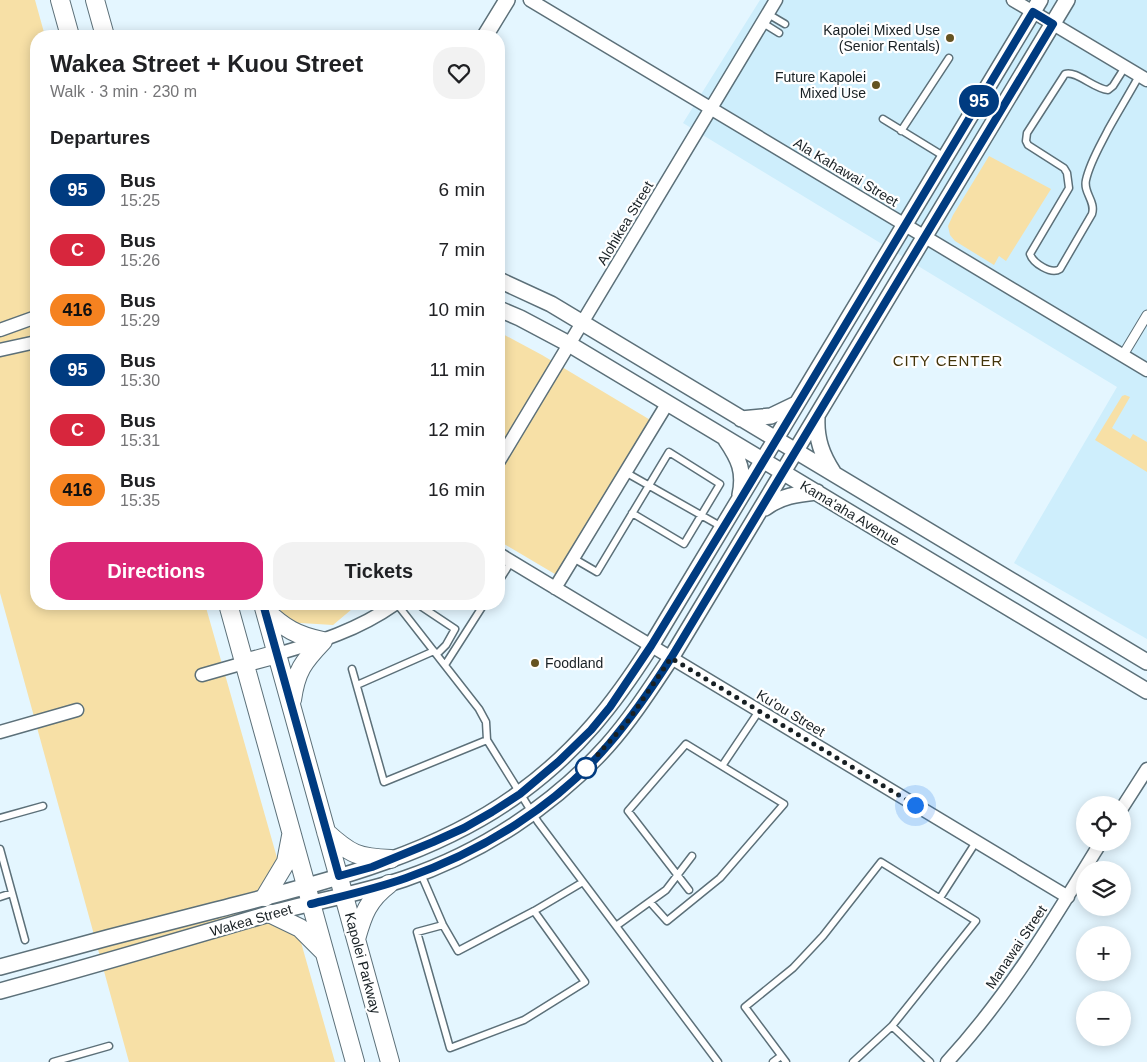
<!DOCTYPE html>
<meta charset="utf-8">
<style>
body{margin:0;font-family:Arial,sans-serif;background:#f2f2f2;color:#202124;height:100vh;display:flex;flex-direction:column;font-size:19px;white-space:nowrap}
*{box-sizing:border-box;margin:0}
p{font-size:16px;color:#757577}
.icon{flex:none;width:28px;height:28px;fill:none;stroke:currentColor;stroke-width:2;stroke-linecap:round;stroke-linejoin:round}
.map{position:relative;flex:1;overflow:hidden}
.sheet{position:absolute;left:30px;top:30px;width:475px;height:580px;display:flex;flex-direction:column;background:#fff;border-radius:20px;box-shadow:0 2px 12px #0003}
.sheet>*{flex:none}
.badge{padding:0 10px;border-radius:16px;font-size:18px;line-height:32px}
.tools{position:absolute;left:1076px;top:796px;display:grid;gap:10px}
.tools a{display:grid;place-items:center;width:55px;height:55px;border-radius:50%;background:#fff;box-shadow:0 2px 12px #0003;font-size:25px}
.you{position:absolute;width:25px;height:25px;margin:-12px;border:4px solid #fff;border-radius:50%;background:#1a73e8;box-shadow:0 0 0 8px #1a73e833}
.map>.badge{position:absolute;translate:-50% -50%;box-shadow:0 0 0 2px #fff}
h2{padding:0 20px;font-size:19px;line-height:45px}
.round{display:grid;place-items:center;flex:none;width:52px;height:52px;border-radius:20px;background:#f2f2f2}
.summary{display:flex;align-items:center;justify-content:space-between;height:85px;padding:0 20px}
h1{font-size:24px;font-weight:800;line-height:38px}
.action{display:flex;gap:10px;margin-top:auto;padding:10px 20px}
.action a{flex:1;height:58px;border-radius:20px;background:#db2777;color:#fff;font-size:20px;font-weight:800;line-height:58px;text-align:center}
.action a+a{background:#f2f2f2;color:#202124}
ul{padding:0;list-style:none}
li{display:flex;align-items:center;gap:15px;height:60px;padding:0 20px}
li div{flex:1}
li b{display:block;font-size:19px}
li em{font-style:normal}
li .badge{min-width:55px;font-weight:700;text-align:center}
.map>svg:first-child{display:block}
.built{fill:#ceeefc}
.green{fill:#f7e0a6}
.lines{fill:none;stroke-linecap:round;stroke-linejoin:round}
.service-casing{stroke:#5c7079;stroke-width:9}
.pedestrian-casing{stroke:#5c7079;stroke-width:11}
.minor-casing{stroke:#5c7079;stroke-width:15}
.tertiary-casing{stroke:#5c7079;stroke-width:18}
.secondary-casing{stroke:#5c7079;stroke-width:20}
.service{stroke:#fff;stroke-width:6}
.pedestrian{stroke:#fff;stroke-width:9}
.minor{stroke:#fff;stroke-width:12}
.tertiary{stroke:#fff;stroke-width:15}
.secondary{stroke:#fff;stroke-width:18}
.line-casing{stroke:#fff;stroke-width:11}
.line{stroke:#003b80;stroke-width:8}
.walk{stroke:#182024;stroke-width:5;stroke-dasharray:0 9}
.poi-dot{fill:#655321;stroke:#fff;stroke-width:2}
.stop-dot{fill:#fff;stroke:#003b80;stroke-width:2.5}
.labels{text-anchor:middle;stroke-width:4.5;stroke-linejoin:round;paint-order:stroke}
.poi-label{font-size:14px;fill:#182024;stroke:#fff;text-anchor:end}
.street-label{font-size:14px;fill:#182024;stroke:#fff}
.neighbourhood-label{font-size:15px;letter-spacing:1px;fill:#43350b;stroke:#fff}
</style>
<div class="map">
<svg width="1147" height="1062" viewBox="0 0 1147 1062">
<rect width="100%" height="100%" fill="#e4f6ff"/>
<!-- built -->
<path class="built" d="M760 0H1147V639L1014 563 1117 387 683 123Z"/>
<!-- green -->
<path class="green" d="M0 0H35L45 36H36V604H205L335 1062H129L0 593Z
M989 156 1051 189 1006 261 999 256 994 265 955 241 950 235 948 226 953 215Z
M499 332 542 355 652 421 565 580 499 541Z
M1125 395 1130 397 1112 428 1130 439 1133 434 1147 442V472L1095 440 1122 396Z
M279 604H358L333 625 284 622Z"/>
<g class="lines">
<!-- service casing -->
<g class="service-casing">
<path id="service" d="M768 14 785 24
M763 23 779 33
M1125 67 1113 86 1108 90C1094 89 1076 70 1065 74L1027 133 1026 141 1028 145 1064 168 1067 173 1069 188 1030 254C1033 263 1051 275 1060 269L1092 214C1096 201 1083 193 1086 180 1090 162 1100 146 1108 130 1118 112 1129 94 1139 76
M883 119 945 157
M901 131 949 58
M625 472 722 527
M573 558 597 572 669 452 720 484 684 544 632 513
M499 581 511 562
M397 604 479 709 486 722 487 740 538 822 718 1062
M422 607 455 629 446 645 437 654
M445 665 484 604
M352 669 384 782 487 740
M357 685 434 651
M722 766 759 711
M0 818 43 806
M0 849 25 940
M421 874 443 925 458 951 534 911 583 882
M0 897 12 893
M940 898 976 842
M650 902 667 921 720 878 784 804 686 744 628 811 689 890
M443 925 417 932 450 1048 524 1020 585 982 534 911
M616 926 666 890 692 856
M892 1026 930 1062
M53 1062 109 1046
M773 1062 781 1056
M786 1062 745 1007 793 968 823 936 881 862 976 921 892 1026 853 1062"/>
</g>
<!-- pedestrian casing -->
<g class="pedestrian-casing">
<path id="pedestrian" d="M1123 355 1147 315"/>
</g>
<!-- minor casing -->
<g class="minor-casing">
<path id="minor" d="M530 0 1147 370
M1013 0 1147 80
M0 330 36 317
M0 350 36 342
M499 461 776 0
M499 554 1068 897
M555 588 667 404
M277 654C319 642 358 630 395 604
M202 675 244 663
M0 732 77 710
M1122 808 1147 769
M947 1062C1008 996 1054 919 1101 842"/>
</g>
<!-- tertiary casing -->
<g class="tertiary-casing">
<path id="tertiary" d="M485 36 507 0
M499 280 551 304 1147 662
M499 309 520 318 569 344 1147 691
M817 418C816 439 822 455 833 472
M741 419 771 416 796 404
M726 440C739 459 745 472 740 495
M765 508C781 496 797 494 817 492
M0 967C72 947 144 928 216 910 320 883 434 857 521 792 577 751 614 704 651 646L1040 0
M0 991C89 967 177 941 265 915 311 902 359 894 404 879 481 853 553 806 607 746 631 719 651 688 671 658L1067 0"/>
</g>
<!-- secondary casing -->
<g class="secondary-casing">
<path id="secondary" d="M60 0 70 36
M95 0 105 36
M228 604 355 1062
M263 604 390 1062
M265 610C284 628 297 636 323 641
M244 663 277 654
M292 700C296 671 303 662 323 641
M326 832C350 854 358 858 391 859
M265 897 286 862 291 836
M271 914 300 928 323 951
M356 939C363 914 368 900 389 884"/>
</g>
<!-- service -->
<use href="#service" class="service"/>
<!-- pedestrian -->
<use href="#pedestrian" class="pedestrian"/>
<!-- minor -->
<use href="#minor" class="minor"/>
<!-- tertiary -->
<use href="#tertiary" class="tertiary"/>
<!-- secondary -->
<use href="#secondary" class="secondary"/>
</g>
<g class="lines">
<!-- line casing -->
<g class="line-casing">
<path id="line" d="M263 604 339 876 372 867 433 842 464 828 492 812 520 794 558 762 591 730 610 707 651 646 739 502 1033 12 1053 24 671 658C652 688 632 717 609 744 556 806 483 851 406 878 375 889 343 896 311 904"/>
</g>
<!-- line -->
<use href="#line" class="line"/>
<!-- walk -->
<path class="walk" d="M586 768 628 721 671 658 915 805"/>
</g>
<!-- markers -->
<g class="poi-dot">
<circle cx="950" cy="38" r="5"/>
<circle cx="876" cy="85" r="5"/>
<circle cx="535" cy="663" r="5"/>
</g>
<circle class="stop-dot" cx="586" cy="768" r="10"/>
<g class="labels">
<!-- poi labels -->
<g class="poi-label">
<text x="940" y="35">Kapolei Mixed Use<tspan x="940" dy="16">(Senior Rentals)</tspan></text>
<text x="866" y="82">Future Kapolei<tspan x="866" dy="16">Mixed Use</tspan></text>
<text x="545" y="668" text-anchor="start">Foodland</text>
</g>
<!-- street labels -->
<g class="street-label">
<text transform="translate(846 172) rotate(31)" y="5">Ala Kahawai Street</text>
<text transform="translate(625 223) rotate(-59)" y="5">Alohikea Street</text>
<text transform="translate(850 513) rotate(31)" y="5">Kama'aha Avenue</text>
<text transform="translate(791 713) rotate(31)" y="5">Ku'ou Street</text>
<text transform="translate(251 920) rotate(-16)" y="5">Wakea Street</text>
<text transform="translate(1016 947) rotate(-56)" y="5">Manawai Street</text>
<text transform="translate(363 963) rotate(75)" y="5">Kapolei Parkway</text>
</g>
<!-- neighbourhood labels -->
<g class="neighbourhood-label">
<text x="948" y="366">CITY CENTER</text>
</g>
</g>
</svg>
<div class="tools">
<a><svg class="icon" aria-label="locate" viewBox="0 0 24 24"><circle cx="12" cy="12" r="6"/><path d="M12 2v4M12 18v4M2 12h4M18 12h4"/></svg></a>
<a><svg class="icon" aria-label="layers" viewBox="0 0 24 24"><path d="M12 4l9 5-9 5-9-5zM3 14l9 5 9-5"/></svg></a>
<a>+</a>
<a>−</a>
</div>
<div class="you" style="left:915px;top:805px"></div>
<b class="badge" style="left:979px;top:101px;background:#003b80;color:#fff">95</b>
<section class="sheet">
<div class="summary"><div><h1>Wakea Street + Kuou Street</h1><p>Walk · 3 min · 230 m</p></div><a class="round"><svg class="icon" aria-label="heart" viewBox="0 0 24 24"><path d="M12 20l-8-8c-3-5 5-10 8-4 3-6 11-1 8 4z"/></svg></a></div>
<h2>Departures</h2>
<ul>
<li><span class="badge" style="background:#003b80;color:#fff">95</span><div><b>Bus</b><p>15:25</p></div><em>6 min</em></li>
<li><span class="badge" style="background:#d7263d;color:#fff">C</span><div><b>Bus</b><p>15:26</p></div><em>7 min</em></li>
<li><span class="badge" style="background:#f58220;color:#111">416</span><div><b>Bus</b><p>15:29</p></div><em>10 min</em></li>
<li><span class="badge" style="background:#003b80;color:#fff">95</span><div><b>Bus</b><p>15:30</p></div><em>11 min</em></li>
<li><span class="badge" style="background:#d7263d;color:#fff">C</span><div><b>Bus</b><p>15:31</p></div><em>12 min</em></li>
<li><span class="badge" style="background:#f58220;color:#111">416</span><div><b>Bus</b><p>15:35</p></div><em>16 min</em></li>
</ul>
<div class="action"><a>Directions</a><a>Tickets</a></div>
</section>
</div>
